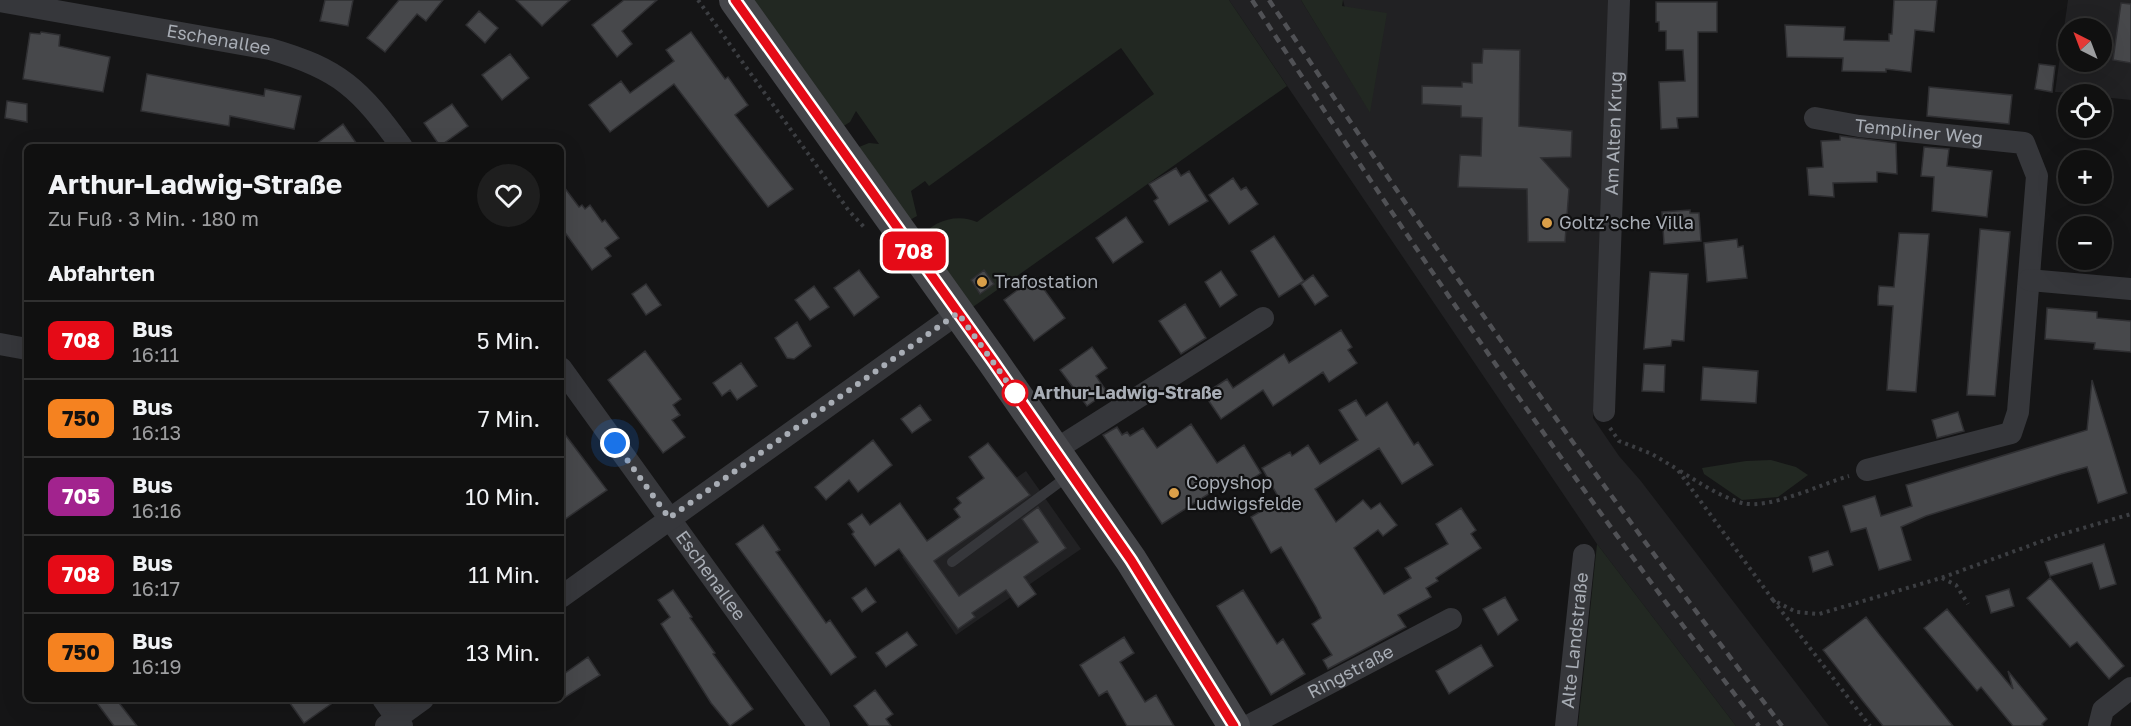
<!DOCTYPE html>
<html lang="de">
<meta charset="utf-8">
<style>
body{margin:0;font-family:"Golos Text",sans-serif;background:#1e1e1e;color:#f1f3f6;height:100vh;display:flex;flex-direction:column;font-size:22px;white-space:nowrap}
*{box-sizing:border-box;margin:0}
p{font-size:20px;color:#9c9d9f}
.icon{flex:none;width:33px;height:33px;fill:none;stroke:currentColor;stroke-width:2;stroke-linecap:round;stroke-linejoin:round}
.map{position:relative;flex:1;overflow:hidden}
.panel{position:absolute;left:24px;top:144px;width:540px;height:558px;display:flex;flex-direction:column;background:#101010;border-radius:9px;box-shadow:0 6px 24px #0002,0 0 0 2px #303030}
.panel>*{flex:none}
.badge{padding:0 12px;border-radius:9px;font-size:21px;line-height:39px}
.needle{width:39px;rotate:318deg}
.buttons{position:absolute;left:2058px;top:18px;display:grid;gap:12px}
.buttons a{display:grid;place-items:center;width:54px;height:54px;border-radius:50%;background:#101010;box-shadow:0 6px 24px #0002,0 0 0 2px #303030;font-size:30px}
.you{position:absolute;width:30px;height:30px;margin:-15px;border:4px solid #fff;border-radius:50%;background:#1a73e8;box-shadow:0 0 0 9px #1a73e833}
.map>.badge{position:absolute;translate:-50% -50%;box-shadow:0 0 0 3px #fff}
h2{padding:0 24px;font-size:22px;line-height:54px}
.round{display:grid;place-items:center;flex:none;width:63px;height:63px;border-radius:32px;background:#1e1e1e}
.headline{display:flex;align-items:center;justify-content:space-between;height:102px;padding:0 24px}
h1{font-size:28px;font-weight:700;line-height:45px}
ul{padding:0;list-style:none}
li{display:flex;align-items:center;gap:18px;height:78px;padding:0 24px;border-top:2px solid #303030}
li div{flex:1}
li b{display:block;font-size:22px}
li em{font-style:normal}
li .badge{min-width:66px;font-weight:700;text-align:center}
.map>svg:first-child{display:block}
.built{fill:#212123;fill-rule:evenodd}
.green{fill:#222822}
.building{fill:#47484b;stroke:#2f2f32;stroke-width:1.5}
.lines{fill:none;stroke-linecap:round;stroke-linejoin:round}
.path{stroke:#3c3e42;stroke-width:4;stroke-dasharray:3 4.5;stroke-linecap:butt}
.service{stroke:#36373b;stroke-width:10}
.minor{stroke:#36373b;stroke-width:22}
.secondary{stroke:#45464a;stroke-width:32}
.rail{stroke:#505155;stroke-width:4.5;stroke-dasharray:8 6;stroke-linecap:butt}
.line-casing{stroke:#fff;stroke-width:14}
.line{stroke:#e50b17;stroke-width:9}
.walk{stroke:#a8adb5;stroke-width:6;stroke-dasharray:0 10.8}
.poi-dot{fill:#da9f49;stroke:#101011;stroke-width:2}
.stop-dot{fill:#fff;stroke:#e50b17;stroke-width:3}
.labels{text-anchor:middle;stroke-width:4.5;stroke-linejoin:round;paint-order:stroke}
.street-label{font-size:18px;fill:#a8adb5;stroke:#101011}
.poi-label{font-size:18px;fill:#a8adb5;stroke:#101011;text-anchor:start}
.stop-label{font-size:18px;font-weight:bold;fill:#a8adb5;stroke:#101011;text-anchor:start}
</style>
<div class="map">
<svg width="2131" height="726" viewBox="0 0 2131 726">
<rect width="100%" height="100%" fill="#151516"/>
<!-- built -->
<path class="built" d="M1229 0H1301L1370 112 1343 0H1611L1593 418 1619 456 1640 480 1829 726H1736L1597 544Z
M2068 0H2131V100L2102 97V94L2055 92ZM2068 28H2102V62H2068Z
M1026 471 1081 549 956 635 902 557Z"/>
<!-- green -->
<path class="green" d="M744 0H1229L1287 86 970 309 920 240C931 220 958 213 977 222L1154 94 1121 48 929 186 925 181 911 191 917 216 908 221 859 147 869 143 879 144 856 111 850 122 842 127Z
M1301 0H1343L1342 6 1387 13 1370 113Z
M1771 460 1796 467 1808 475 1778 497 1742 500 1704 474 1702 468 1746 461Z
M1597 544 1736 726H1578Z"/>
<!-- building -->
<path class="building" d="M325 0H353L348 26 320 21Z
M399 0H443L426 21 417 14 385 52 367 38Z
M516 0H570L542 26Z
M624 0H657L622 31 632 44 617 57 592 25Z
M1894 0H1937L1934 32 1915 30 1911 72 1886 69V72L1842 71 1843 58 1787 57 1785 25 1845 27 1844 40 1889 41V34H1892Z
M1656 2H1717V32H1698V117L1677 118 1678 128 1661 129 1659 82 1685 81 1683 50H1666V31H1659V22H1656Z
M2121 3 2131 4V63L2113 60Z
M479 11 498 28 485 43 466 25Z
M41 32 60 35 59 46 110 57 103 92 23 79 30 33 40 34Z
M691 32 725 79 728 77 748 105 735 115 793 189 768 207 674 84 610 132 589 105 621 81 630 93 674 61 666 50Z
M1483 49 1520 50 1519 126 1572 131 1571 157 1541 158 1569 189 1565 242H1528L1527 189 1458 187 1460 155 1481 156 1482 118 1461 117V106L1422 104V86L1462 87V82L1472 83V63H1482Z
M510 54 529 78 502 100 482 75Z
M2039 64 2055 66 2052 92 2035 89Z
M147 74 264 96 265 89 301 96 294 129 230 116 229 126 141 111Z
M1929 87 2012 95 2009 124 1927 116Z
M7 101 27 104V122L5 118Z
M452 104 468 126 440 146 424 123Z
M343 124 359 147H312Z
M1840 136 1896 143 1897 174 1877 172V182L1833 183 1834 197 1809 195 1807 168 1823 167 1821 141 1840 140Z
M1924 147 1949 149 1947 166 1992 171 1987 217 1932 211 1934 177 1921 176Z
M1176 168 1181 176 1189 171 1208 201 1169 225 1154 201 1158 198 1149 184Z
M1233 178 1241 190 1246 187 1258 204 1229 224 1209 195Z
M561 183 579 207 582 205 585 209 590 205 602 222 605 220 619 238 605 248 611 256 592 270 561 227Z
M1690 210V213H1699L1701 241 1664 244 1662 212Z
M1126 217 1143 242 1113 263 1096 238Z
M1980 229 2010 232 1995 396 1967 395Z
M1899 233 1929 234 1916 392 1887 390 1893 306 1878 305V296L1879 286 1894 287Z
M1274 236 1304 281 1279 297 1251 251Z
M1737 239 1738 247 1743 246 1747 278 1707 282 1704 243Z
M859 270 879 297 854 316 834 288Z
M984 270 994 284 980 294 971 280Z
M1221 271 1237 295 1220 307 1205 282Z
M1650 272 1688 274 1684 341 1672 340 1671 346 1644 349Z
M1313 275 1328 296 1315 305 1301 284Z
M1035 277 1065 318 1034 341 1004 300Z
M646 284 661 305 646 315 632 294Z
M814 286 829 307 810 320 795 300Z
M1185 304 1206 338 1181 354 1159 321Z
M2047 308 2097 312V318L2131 321V352L2094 349 2095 343 2045 339Z
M797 322 811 346 794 359 787 358 775 338Z
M1341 330 1352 347 1348 350 1357 363 1329 382 1323 372 1273 406 1263 390 1221 419 1204 394 1227 379 1233 388 1284 354 1289 363Z
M1092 347 1107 368 1096 376 1107 392 1087 406 1060 370Z
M645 351 681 399 673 405 680 415 672 420 685 437 663 453 608 380Z
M741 363 757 386 737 400 730 390 722 396 713 383Z
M1644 364 1665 365 1664 392 1642 391Z
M1703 367 1758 371 1756 403 1701 400Z
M2092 380 2127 493 2098 503 2087 467 2061 474 1926 516 1901 527 1911 560 1879 570 1866 528 1851 532 1843 506 1875 496 1881 516 1912 506 1906 485 2087 430Z
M1356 400 1366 416 1387 402 1414 445 1418 442 1433 465 1402 484 1379 448 1315 489 1336 522 1363 500 1371 509 1380 503 1397 525 1383 536 1378 530 1354 548 1384 594 1411 578 1405 568 1448 544 1436 524 1461 508 1476 530 1471 534 1481 548 1436 578 1438 581 1426 588 1431 597 1398 615 1406 627 1328 669 1323 660 1332 655 1312 624 1321 618 1316 607 1281 547 1271 553 1251 517 1280 500 1262 468 1290 452 1292 456 1308 445 1320 464 1358 440 1339 410Z
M920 405 931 420 912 433 901 419Z
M1958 412 1964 431 1937 438 1932 420Z
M1191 424 1217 463 1244 445 1261 473 1236 490 1230 480 1162 524 1103 435 1117 427 1122 435 1127 432 1130 436 1143 428 1157 448Z
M561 429 607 490 561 522Z
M873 440 892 465 858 492 849 480 826 500 815 487Z
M988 443 1030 495 934 561 959 596 1038 542 1022 519 1038 507 1066 548 1024 577 1036 594 1018 607 1006 590 972 613 975 617 958 629 899 549 875 566 852 534 854 532 848 524 862 514 870 525 900 503 927 541 960 517 954 509 961 503 957 498 984 478 969 457Z
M763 525 780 550 776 552 826 623 830 620 856 657 831 675 736 544Z
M2104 544 2116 584 2100 589 2092 563 2050 576 2045 562Z
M1828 551 1833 565 1813 572 1809 557Z
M2050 578 2124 666 2109 679 2077 642 2070 647 2027 598Z
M866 588 876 602 862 612 852 598Z
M2009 589 2014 606 1991 613 1986 596Z
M673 590 692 617 690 618 715 653 713 654 753 709 730 726 711 703 661 624 670 617 658 600Z
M1243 590 1277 644 1283 639 1305 674 1271 695 1217 606Z
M1505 597 1518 620 1498 635 1483 609Z
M1947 609 2013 689 2008 671 2047 719 2042 724 2043 726H2013L1981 687 1977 691 1924 628Z
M1866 617 1879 634 1953 726H1883L1862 700 1823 650Z
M907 632 917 645 886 667 876 653Z
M1124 637 1134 653 1120 662 1145 702 1156 695 1174 726H1127L1107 691 1099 696 1080 665Z
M1481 645 1493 666 1449 694 1436 671Z
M588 657 600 675 561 700V676Z
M875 690 893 714 886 719 891 726H869L854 706Z
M94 699H116L137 726H114Z
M287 699H338L304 723Z"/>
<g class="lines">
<!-- path -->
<path class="path" d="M698 0 849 211 864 227
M1610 428 1619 441 1652 454 1677 469 1773 600 1796 612 1819 614 1941 578 2056 536 2131 514
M1680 471C1700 483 1719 496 1742 503 1769 510 1821 484 1849 476
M1942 578 1956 585 1968 604
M1773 600 1870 726"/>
<!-- service -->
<path class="service" d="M952 562 1068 476"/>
<!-- minor -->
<g class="minor">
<path id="s1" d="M0 1 270 49C340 69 360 89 402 147"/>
<path id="s2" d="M1815 118 1859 126 2024 143 2037 176 2018 412 2011 433 1867 470"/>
<path d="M2029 280 2131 289"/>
<path d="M0 344 27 349"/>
<path id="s3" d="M561 368 819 726"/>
<path id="s4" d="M1604 411 1619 0"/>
<path d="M1055 450 1263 318"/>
<path d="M561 597 958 313"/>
<path d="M383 699 402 726"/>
<path d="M386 726 423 699"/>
<path id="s5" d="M1248 726 1451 619"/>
<path id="s6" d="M1566 726 1584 555"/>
<path d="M2099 726 2103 710 2131 688"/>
</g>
<!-- secondary -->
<path class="secondary" d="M735 0 992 360 1131 560 1234 726"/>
<!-- rail -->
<path class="rail" d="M1252 0C1413 248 1579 492 1759 726
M1269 0C1433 248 1603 490 1782 726"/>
</g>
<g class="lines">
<!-- line casing -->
<g class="line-casing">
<path id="line" d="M735 0 992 360 1131 560 1234 726"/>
</g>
<!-- line -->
<use href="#line" class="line"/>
<!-- walk -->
<path class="walk" d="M615 443 669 518 958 313 1020 400 1015 393"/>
</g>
<!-- markers -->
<g class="poi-dot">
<circle cx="1547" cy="223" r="6"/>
<circle cx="982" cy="282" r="6"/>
<circle cx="1174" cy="493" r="6"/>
</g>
<circle class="stop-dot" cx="1015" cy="393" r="12"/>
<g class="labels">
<!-- street labels -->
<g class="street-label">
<text dy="6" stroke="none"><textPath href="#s1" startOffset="222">Eschenallee</textPath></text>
<text dy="6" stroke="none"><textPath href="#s2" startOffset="105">Templiner Weg</textPath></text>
<text dy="6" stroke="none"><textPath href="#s4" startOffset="278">Am Alten Krug</textPath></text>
<text dy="6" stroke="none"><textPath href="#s3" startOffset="256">Eschenallee</textPath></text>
<text dy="6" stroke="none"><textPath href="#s6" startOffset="86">Alte Landstraße</textPath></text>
<text dy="6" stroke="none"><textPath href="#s5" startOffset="116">Ringstraße</textPath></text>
</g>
<!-- poi labels -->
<g class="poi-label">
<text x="1559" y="229">Goltz’sche Villa</text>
<text x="994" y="288">Trafostation</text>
<text x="1186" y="489">Copyshop<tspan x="1186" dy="21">Ludwigsfelde</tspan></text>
</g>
<!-- stop labels -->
<g class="stop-label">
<text x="1033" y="399">Arthur-Ladwig-Straße</text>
</g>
</g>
</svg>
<div class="buttons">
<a><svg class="needle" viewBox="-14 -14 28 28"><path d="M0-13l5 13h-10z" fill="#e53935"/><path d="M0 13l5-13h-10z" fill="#9c9d9f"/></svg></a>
<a><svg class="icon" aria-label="locate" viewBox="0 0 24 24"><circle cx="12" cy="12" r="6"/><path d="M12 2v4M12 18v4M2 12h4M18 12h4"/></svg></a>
<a>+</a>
<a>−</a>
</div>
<div class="you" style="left:615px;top:443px"></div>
<b class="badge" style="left:914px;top:251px;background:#e50b17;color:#fff">708</b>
<section class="panel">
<div class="headline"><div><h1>Arthur-Ladwig-Straße</h1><p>Zu Fuß · 3 Min. · 180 m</p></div><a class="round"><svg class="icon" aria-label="heart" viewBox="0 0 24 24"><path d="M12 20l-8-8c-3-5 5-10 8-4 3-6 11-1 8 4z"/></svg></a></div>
<h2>Abfahrten</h2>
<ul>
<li><span class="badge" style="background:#e50b17;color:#fff">708</span><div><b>Bus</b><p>16:11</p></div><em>5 Min.</em></li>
<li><span class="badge" style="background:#f58220;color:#111">750</span><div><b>Bus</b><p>16:13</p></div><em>7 Min.</em></li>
<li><span class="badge" style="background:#a2238e;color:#fff">705</span><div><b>Bus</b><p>16:16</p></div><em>10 Min.</em></li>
<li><span class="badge" style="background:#e50b17;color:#fff">708</span><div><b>Bus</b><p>16:17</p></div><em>11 Min.</em></li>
<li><span class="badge" style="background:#f58220;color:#111">750</span><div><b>Bus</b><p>16:19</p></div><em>13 Min.</em></li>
</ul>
</section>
</div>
